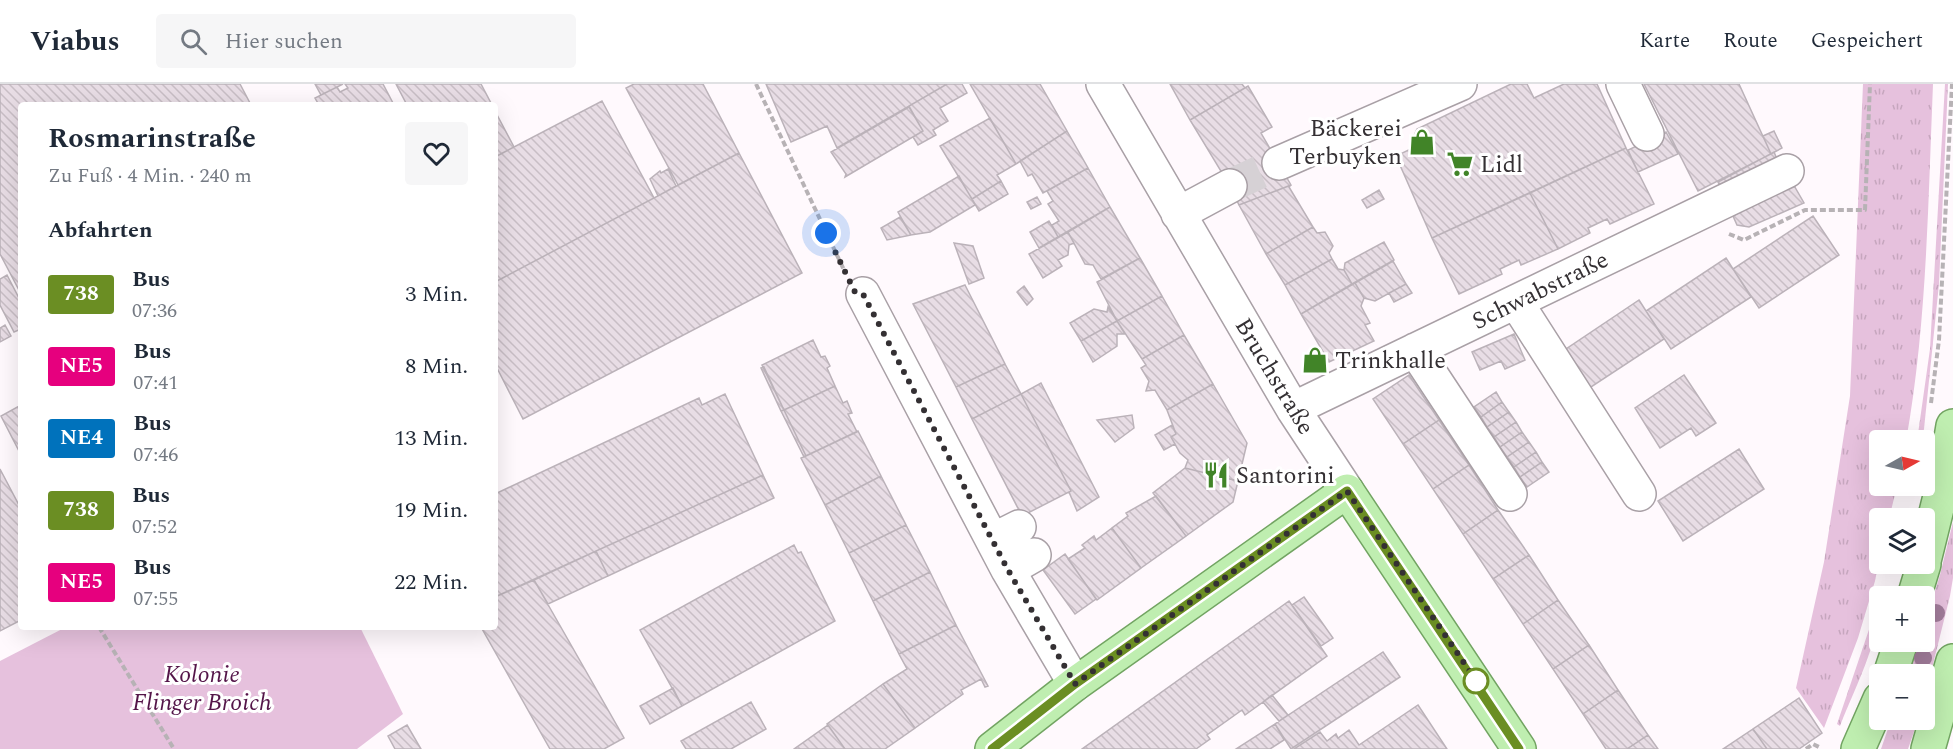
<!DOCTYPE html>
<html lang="de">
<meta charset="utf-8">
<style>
body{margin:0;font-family:Spectral,serif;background:#f6f6f7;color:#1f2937;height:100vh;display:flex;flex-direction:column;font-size:22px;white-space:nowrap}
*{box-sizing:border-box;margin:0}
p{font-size:20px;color:#747a83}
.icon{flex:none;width:33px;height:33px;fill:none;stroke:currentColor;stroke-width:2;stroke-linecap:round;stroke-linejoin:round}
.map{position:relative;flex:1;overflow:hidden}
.details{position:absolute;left:18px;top:18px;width:480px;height:528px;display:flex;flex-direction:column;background:#fff;border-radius:6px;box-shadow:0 6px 24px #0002}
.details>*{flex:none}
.badge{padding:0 12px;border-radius:4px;font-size:21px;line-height:39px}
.needle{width:39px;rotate:82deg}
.fabs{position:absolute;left:1869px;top:346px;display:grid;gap:12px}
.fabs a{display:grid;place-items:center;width:66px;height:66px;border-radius:6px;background:#fff;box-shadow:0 6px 24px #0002;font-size:30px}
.you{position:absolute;width:30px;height:30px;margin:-15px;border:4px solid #fff;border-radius:50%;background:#1a73e8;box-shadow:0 0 0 9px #1a73e833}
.map>.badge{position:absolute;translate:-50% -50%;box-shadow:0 0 0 3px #fff}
h2{padding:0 30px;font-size:22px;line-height:54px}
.round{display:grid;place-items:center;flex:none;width:63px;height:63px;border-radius:6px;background:#f6f6f7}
.overview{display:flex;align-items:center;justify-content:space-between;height:102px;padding:0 30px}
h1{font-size:28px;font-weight:700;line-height:45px}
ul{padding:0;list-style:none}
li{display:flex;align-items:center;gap:18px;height:72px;padding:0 30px}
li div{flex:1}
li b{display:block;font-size:22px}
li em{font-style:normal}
li .badge{min-width:66px;font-weight:700;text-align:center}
header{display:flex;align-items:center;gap:36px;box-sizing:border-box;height:84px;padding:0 30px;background:#fff;border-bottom:2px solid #e0e1e3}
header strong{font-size:28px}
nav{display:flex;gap:33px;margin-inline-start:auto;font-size:21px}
.search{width:420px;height:54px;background:#f6f6f7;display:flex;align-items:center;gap:15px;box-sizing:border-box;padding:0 21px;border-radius:6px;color:#747a83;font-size:22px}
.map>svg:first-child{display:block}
.grass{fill:url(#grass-tufts)}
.garden{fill:#e6c1dd}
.building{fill:url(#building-back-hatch);stroke:#bbb2b9;stroke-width:1.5}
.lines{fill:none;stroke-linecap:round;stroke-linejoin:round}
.minor-tunnel{stroke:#d6d1d5;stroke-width:33;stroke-dasharray:33 16;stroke-linecap:butt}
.minor-casing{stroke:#a9a0a6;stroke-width:36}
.major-casing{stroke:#72a462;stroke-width:36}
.path{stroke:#b7b2b5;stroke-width:4;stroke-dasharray:6 3;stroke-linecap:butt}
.minor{stroke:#fff;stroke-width:33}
.major{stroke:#bfeeb0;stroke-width:33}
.tree{fill:#a17c9a}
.line-casing{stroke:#fff;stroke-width:14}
.line{stroke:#6b8e23;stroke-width:9}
.walk{stroke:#343033;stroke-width:6;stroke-dasharray:0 10.8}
.stop-dot{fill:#fff;stroke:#6b8e23;stroke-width:3}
.labels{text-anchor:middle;stroke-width:6;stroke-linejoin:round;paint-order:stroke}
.poi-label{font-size:24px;fill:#343033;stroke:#fff;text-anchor:start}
.street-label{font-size:24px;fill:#343033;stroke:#fff}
.park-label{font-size:24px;font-style:italic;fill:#541549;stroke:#fff}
</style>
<header>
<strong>Viabus</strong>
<div class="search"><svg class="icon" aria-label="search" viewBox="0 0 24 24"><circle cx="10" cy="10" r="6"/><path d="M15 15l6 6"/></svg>Hier suchen</div>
<nav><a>Karte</a><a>Route</a><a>Gespeichert</a></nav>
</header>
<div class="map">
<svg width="1953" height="665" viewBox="0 0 1953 665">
<defs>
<pattern id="grass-tufts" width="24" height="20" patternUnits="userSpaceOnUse" patternTransform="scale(1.5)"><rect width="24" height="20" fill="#e6c1dd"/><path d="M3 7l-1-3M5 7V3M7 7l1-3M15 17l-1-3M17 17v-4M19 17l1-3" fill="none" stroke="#c6a6be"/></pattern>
<pattern id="building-back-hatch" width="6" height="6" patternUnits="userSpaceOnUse" patternTransform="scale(1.5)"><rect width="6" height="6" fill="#e8dde5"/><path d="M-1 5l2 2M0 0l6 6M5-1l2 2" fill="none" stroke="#c8bec5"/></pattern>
</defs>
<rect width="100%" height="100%" fill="#fff9fd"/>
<!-- grass -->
<path class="grass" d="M1863 0H1933C1928 119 1927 240 1906 357H1880V402H1897L1889 435H1880L1879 477 1875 497 1858 554 1824 644 1796 604 1824 478 1850 312Z
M1945 0H1948L1939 200 1924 345 1921 357H1917L1930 265Z
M1953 438V494L1950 512 1925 612 1924 591H1908L1919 558H1924L1925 539 1940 491Z
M1879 516C1880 558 1855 603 1840 642L1837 640Z
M1891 636H1918L1908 665H1881Z"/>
<!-- garden -->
<path class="garden" d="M66 543H360L403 630 357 665H0V577Z"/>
<!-- building -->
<path class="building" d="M0 0H240L251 21H21V210L0 170Z
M315 0H343L321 11Z
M345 0H383L394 21H319L315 14 337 3 340 8 348 4Z
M396 0H481L492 21H407Z
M634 0H703L739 69 678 101 626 4Z
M766 0H947L837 64 827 42 791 58Z
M947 0H962L967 9 940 24 948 37 933 46 936 51 918 61 913 53 923 47 909 22Z
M970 0H1040L1067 47 1016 80Z
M1170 0H1242L1245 4 1190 36Z
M1511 0H1527L1534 14 1564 0H1597L1626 64 1432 154 1396 72 1415 63 1412 56 1417 45Z
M1644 0H1739L1771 70 1698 107Z
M1248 2 1272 43 1261 49 1291 101 1239 121 1230 102 1190 36Z
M602 17 654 114 495 198V73Z
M909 23 923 47 845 93 846 90 831 68Z
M495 27 514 63 495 73Z
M990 34 1016 80 997 91 1001 97 972 115 940 62Z
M1067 47 1088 84 1043 109 1032 90 1028 92 1020 77Z
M1774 47 1782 64 1771 70 1763 52Z
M1666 48 1678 70 1638 88 1628 66Z
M1626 64 1654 120 1610 140 1607 135 1588 144 1590 149 1558 165 1530 109Z
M1774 68 1779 80 1723 108 1718 98Z
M739 69 802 189 523 335 498 286 495 288V198Z
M1088 84 1110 123 1058 153 1052 141 1059 137 1048 120 1053 117 1047 107Z
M668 85 676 102 658 112 650 95 660 87 661 89Z
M959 92 975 121 930 148 911 151 898 128Z
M1001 97 1008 110 979 127 972 115Z
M1792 98 1804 119 1749 143 1737 141 1733 132Z
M1291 101 1289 103 1313 143 1266 170 1239 121Z
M1379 106 1384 115 1367 124 1362 116Z
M1530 109 1558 165 1521 181 1519 176 1500 185 1502 190 1459 210 1432 154Z
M1037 113 1041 120 1031 125 1027 118Z
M1110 123 1140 174 1101 195 1093 181 1085 180 1068 148Z
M1813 132 1839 171 1759 224 1733 185Z
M900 133 911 151 887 156 881 144Z
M1049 137 1058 153 1039 164 1030 148Z
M1313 143 1317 149 1325 148 1333 162 1329 169 1332 175 1285 201 1266 170Z
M1068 148 1074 159 1069 161 1068 171 1058 176 1062 182 1043 194 1029 170Z
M1384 158 1394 176 1352 200 1344 186 1345 179Z
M954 159 973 162 984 194 969 200Z
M1140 174 1162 212 1117 237 1097 198Z
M1726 174 1751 213 1671 265 1646 227Z
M1332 175 1338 185 1344 186 1352 200 1301 230 1285 201Z
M1393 177 1406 200 1375 217 1364 214 1355 199Z
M7 191 21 218V245L14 248 0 221V195Z
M1355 199 1364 214 1361 222 1370 239 1365 241 1374 257 1329 278 1301 230Z
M1406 200 1412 209 1394 218 1389 209Z
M965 201 1005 280 956 303 913 220Z
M1024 202 1033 215 1027 221 1017 208Z
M1162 212 1184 251 1142 275 1117 237Z
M1639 216 1664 255 1588 305 1563 267Z
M1108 223 1117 237 1081 257 1070 239 1094 225 1107 228Z
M1117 237 1125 250H1117V262L1093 278 1081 257Z
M5 241 11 252 0 258V244Z
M1514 250 1525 276 1505 285 1501 277 1480 286 1472 268Z
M1184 251 1213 300 1167 326 1155 306 1146 307 1149 297 1141 284 1146 281 1142 275Z
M813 256 821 273 825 272 830 282 827 284 835 302 784 326 762 281Z
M1005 280 1021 310 972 335 956 303Z
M764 283 784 326 781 327 761 284Z
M1409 291 1439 336 1403 360 1373 315Z
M1684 291 1716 339 1696 352 1691 344 1660 364 1635 324Z
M1041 299 1099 413 1077 427 1069 408 1071 407 1021 310Z
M1213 300 1247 359 1238 397 1185 384 1188 376 1180 369 1171 353 1176 350 1167 326Z
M835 302 843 319 847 317 852 329 848 330 857 348 806 372 784 326Z
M1496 308 1502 318 1481 333 1474 323Z
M725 310 763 391 495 513V410L699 314 702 321Z
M1021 310 1071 407 1022 432 972 335Z
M1502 318 1509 328 1487 343 1481 333Z
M21 321V371L1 332Z
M784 326 806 372 804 373 781 327Z
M1509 328 1516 338 1494 353 1487 343Z
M1132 331 1134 344 1115 358 1097 336Z
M1439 336 1469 381 1433 405 1403 360Z
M1516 338 1522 348 1500 363 1494 353Z
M1172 341 1176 350 1171 353 1175 360 1164 366 1155 351Z
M858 347 881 392 825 421 801 374Z
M1522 348 1529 358 1507 373 1500 363Z
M1529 358 1536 368 1514 383 1507 373Z
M1739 365 1764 405 1683 457 1658 417Z
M1536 368 1542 378 1520 393 1514 383Z
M1542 378 1549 388 1527 403 1520 393Z
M1469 381 1498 426 1463 450 1433 405Z
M1185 384 1238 397 1233 418 1186 452 1153 409Z
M0 385 21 425V536L0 547Z
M763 391 774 414 608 492 596 467Z
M881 392 906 441 849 469 825 421Z
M1156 412 1186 452 1141 484 1112 444 1128 432 1126 429Z
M1498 426 1529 471 1493 495 1463 450Z
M906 441 930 488 873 517 849 469Z
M1112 444 1141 484 1097 516 1068 475 1085 464 1082 461 1094 452 1096 456Z
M794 461 798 469 801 468 835 537 682 622 640 546Z
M596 467 608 492 548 520 534 496Z
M1065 470 1096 515 1075 530 1043 486Z
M1529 471 1558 516 1523 540 1493 495Z
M930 488 956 541 899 570 873 517Z
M534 496 624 654 604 665H550L481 543H495V513Z
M1304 513 1333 554 1321 562 1292 521Z
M1558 516 1589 561 1553 585 1523 540Z
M1289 517 1327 572 1245 631 1242 626 1207 651 1210 655 1196 665H1082Z
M956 541 988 602 985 603 981 595 961 606 963 610 915 644 883 600 907 585 899 570Z
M1589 561 1618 606 1583 630 1553 585Z
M1383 568 1400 593 1291 665 1275 640Z
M883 600 915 644 885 665H845L827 640Z
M673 604 682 622 650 640 640 622Z
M1618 606 1648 651 1627 665H1606L1583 630Z
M1272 611 1288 631 1279 637 1263 618Z
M1799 614 1822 649 1799 665H1767L1753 645Z
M751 618 766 645 731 665H686L681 657Z
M1418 621 1447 665H1294L1320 648 1327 657 1336 650 1338 654 1349 646 1359 661Z
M1275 640 1284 656 1270 665H1236Z
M407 641 421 665H395L388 652Z
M828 641 845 665H794Z
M1753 645 1767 665H1723Z
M1648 651 1658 665H1627Z"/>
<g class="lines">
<!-- minor-tunnel -->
<path class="minor-tunnel" d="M1230 102 1279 79"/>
<!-- minor casing -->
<g class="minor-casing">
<path id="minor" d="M1103 0 1293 325 1347 407
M1623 0 1647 50
M1279 79 1460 0
M1178 130 1230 102
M863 210 1008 486 1075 600
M1516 218 1639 410
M1415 266 1510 410
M1293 325 1787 87
M993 456 1019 443
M1008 486 1034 471"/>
</g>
<!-- major casing -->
<g class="major-casing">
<path id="major" d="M1924 477 1944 396 1953 342
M1914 513 1924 480
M1890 591 1901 558
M992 665 1075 600 1347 407 1519 665
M1858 665 1880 615
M1928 665 1953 577"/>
</g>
<!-- path -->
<path class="path" d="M756 0 844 186
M1729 150 1744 156 1805 126H1865L1870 0
M1931 319 1939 256 1952 0
M99 543 174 665
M1806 665 1813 660 1819 663"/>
<!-- minor -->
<use href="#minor" class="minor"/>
<!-- major -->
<use href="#major" class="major"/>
</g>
<!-- trees -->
<g class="tree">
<circle cx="1936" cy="529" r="9"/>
<circle cx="1923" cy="574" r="9"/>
</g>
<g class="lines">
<!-- line casing -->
<g class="line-casing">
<path id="line" d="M992 665 1075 600 1347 407 1519 665"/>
</g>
<!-- line -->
<use href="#line" class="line"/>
<!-- walk -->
<path class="walk" d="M826 149 855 208 863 210 1008 486 1075 600 1347 407 1479 601 1476 597"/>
</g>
<!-- icons -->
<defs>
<g id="shop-bare" transform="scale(2.07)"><path d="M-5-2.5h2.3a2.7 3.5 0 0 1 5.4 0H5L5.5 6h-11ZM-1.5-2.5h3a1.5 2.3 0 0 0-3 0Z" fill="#418428" stroke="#fff" stroke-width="2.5" paint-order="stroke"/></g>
<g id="supermarket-bare" transform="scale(2.07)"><path d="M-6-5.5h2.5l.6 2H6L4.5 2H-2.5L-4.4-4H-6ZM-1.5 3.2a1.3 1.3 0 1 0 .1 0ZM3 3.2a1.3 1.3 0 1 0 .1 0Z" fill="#418428" stroke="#fff" stroke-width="2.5" paint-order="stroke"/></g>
<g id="restaurant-bare" transform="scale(2.07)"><path d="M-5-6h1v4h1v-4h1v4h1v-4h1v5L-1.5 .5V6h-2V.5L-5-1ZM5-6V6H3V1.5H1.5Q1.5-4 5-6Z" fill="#418428" stroke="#fff" stroke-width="2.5" paint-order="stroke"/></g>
</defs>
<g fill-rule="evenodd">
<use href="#shop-bare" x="1422" y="58"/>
<use href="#supermarket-bare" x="1460" y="80"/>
<use href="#shop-bare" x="1315" y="276"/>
<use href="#restaurant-bare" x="1216" y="391"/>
</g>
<!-- markers -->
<circle class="stop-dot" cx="1476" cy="597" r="12"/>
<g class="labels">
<!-- poi labels -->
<g class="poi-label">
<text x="1402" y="52" text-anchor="end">Bäckerei<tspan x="1402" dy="28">Terbuyken</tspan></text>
<text x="1480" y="88">Lidl</text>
<text x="1335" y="284">Trinkhalle</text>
<text x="1236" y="399">Santorini</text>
</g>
<!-- street labels -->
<g class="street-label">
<text transform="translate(1540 206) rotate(-26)" y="8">Schwabstraße</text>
<text transform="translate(1275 292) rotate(59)" y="8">Bruchstraße</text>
</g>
<!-- park labels -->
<g class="park-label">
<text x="202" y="598">Kolonie<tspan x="202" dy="28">Flinger Broich</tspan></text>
</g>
</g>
</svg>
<div class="fabs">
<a><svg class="needle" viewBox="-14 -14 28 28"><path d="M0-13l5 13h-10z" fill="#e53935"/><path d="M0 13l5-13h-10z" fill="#747a83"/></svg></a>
<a><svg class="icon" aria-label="layers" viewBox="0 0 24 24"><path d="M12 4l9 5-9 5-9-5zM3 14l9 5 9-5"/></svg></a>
<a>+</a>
<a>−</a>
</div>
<div class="you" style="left:826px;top:149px"></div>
<section class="details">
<div class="overview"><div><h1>Rosmarinstraße</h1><p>Zu Fuß · 4 Min. · 240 m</p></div><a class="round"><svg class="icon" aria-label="heart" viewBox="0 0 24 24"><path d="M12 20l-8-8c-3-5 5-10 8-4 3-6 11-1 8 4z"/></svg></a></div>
<h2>Abfahrten</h2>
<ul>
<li><span class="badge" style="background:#6b8e23;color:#fff">738</span><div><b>Bus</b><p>07:36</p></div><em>3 Min.</em></li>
<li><span class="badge" style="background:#e6007e;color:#fff">NE5</span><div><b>Bus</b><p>07:41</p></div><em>8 Min.</em></li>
<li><span class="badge" style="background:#0072bc;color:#fff">NE4</span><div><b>Bus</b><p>07:46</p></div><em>13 Min.</em></li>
<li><span class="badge" style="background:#6b8e23;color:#fff">738</span><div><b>Bus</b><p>07:52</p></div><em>19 Min.</em></li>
<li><span class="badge" style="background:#e6007e;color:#fff">NE5</span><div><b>Bus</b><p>07:55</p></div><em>22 Min.</em></li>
</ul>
</section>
</div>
